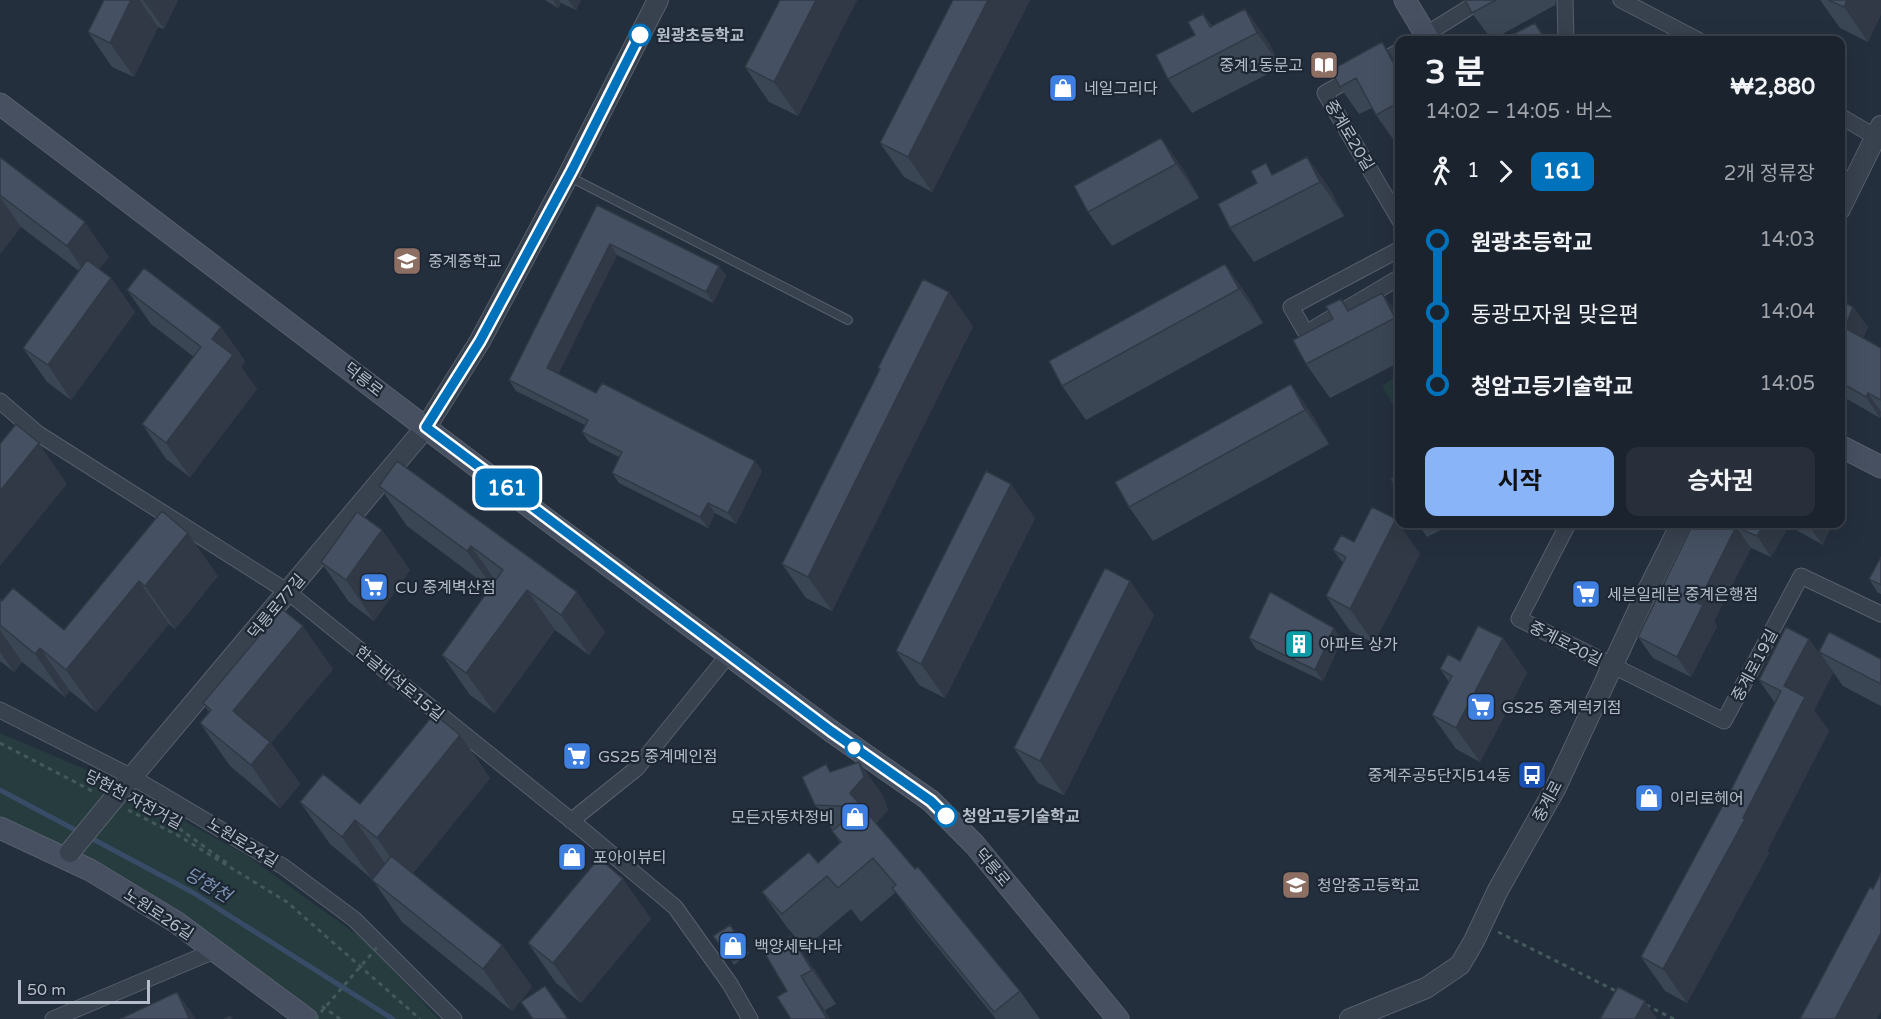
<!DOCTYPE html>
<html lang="ko">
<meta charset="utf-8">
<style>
body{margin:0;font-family:"Varela Round","Noto Sans KR",sans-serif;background:#282f3a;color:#f1f3f6;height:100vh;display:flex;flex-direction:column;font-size:22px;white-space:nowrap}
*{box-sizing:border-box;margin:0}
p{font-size:20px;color:#a0a4aa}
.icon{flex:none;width:33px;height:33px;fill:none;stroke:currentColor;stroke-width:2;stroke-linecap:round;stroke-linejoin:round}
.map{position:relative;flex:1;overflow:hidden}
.details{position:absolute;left:1395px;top:36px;width:450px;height:492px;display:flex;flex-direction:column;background:#1b232e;border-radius:12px;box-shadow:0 6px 24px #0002,0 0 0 2px #39404a}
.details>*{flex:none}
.badge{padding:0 12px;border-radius:9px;font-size:21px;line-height:39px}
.scale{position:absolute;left:18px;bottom:15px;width:132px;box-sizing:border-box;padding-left:6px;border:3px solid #b4bcc9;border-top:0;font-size:16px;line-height:21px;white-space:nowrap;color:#b4bcc9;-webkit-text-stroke:4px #1d2633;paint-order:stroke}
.map>.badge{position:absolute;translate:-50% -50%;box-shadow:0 0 0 3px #fff}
.legs{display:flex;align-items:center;gap:9px;height:66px;padding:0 30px;font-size:20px}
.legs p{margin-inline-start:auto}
.summary{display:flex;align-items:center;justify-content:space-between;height:102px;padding:0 30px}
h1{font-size:33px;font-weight:700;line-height:45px}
.button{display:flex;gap:12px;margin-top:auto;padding:12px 30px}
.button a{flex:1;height:69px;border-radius:12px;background:#8ab4f8;color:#111;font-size:24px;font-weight:700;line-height:69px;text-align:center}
.button a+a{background:#282f3a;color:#f1f3f6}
ul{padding:0 30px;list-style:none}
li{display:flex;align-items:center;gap:21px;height:72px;font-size:22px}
li i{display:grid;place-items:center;width:9px;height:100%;margin:0 8px;background:currentColor}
li i::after{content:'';width:15px;height:15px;margin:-8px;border:4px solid;border-radius:50%;background:#1b232e}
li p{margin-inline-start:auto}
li:first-child i{background:linear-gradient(#0000 50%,currentColor 0)}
li:last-child i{background:linear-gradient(currentColor 50%,#0000 0)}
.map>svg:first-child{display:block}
.green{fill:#263c3f}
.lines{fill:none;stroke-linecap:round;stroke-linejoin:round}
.stream{stroke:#394c67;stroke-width:5}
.service-casing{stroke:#565f6c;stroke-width:10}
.minor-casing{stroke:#565f6c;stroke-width:17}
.tertiary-casing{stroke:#565f6c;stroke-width:22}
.secondary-casing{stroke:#565f6c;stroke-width:23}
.path{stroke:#44595c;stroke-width:3;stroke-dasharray:4.5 4.5;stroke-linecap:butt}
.service{stroke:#38414e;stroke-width:8}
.minor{stroke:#38414e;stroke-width:15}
.tertiary{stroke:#38414e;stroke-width:20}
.secondary{stroke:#465061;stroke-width:21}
.tertiary-bridge-casing{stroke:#565f6c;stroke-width:22;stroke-linecap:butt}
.path-bridge{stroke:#44595c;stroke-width:3;stroke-dasharray:4.5 4.5;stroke-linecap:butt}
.tertiary-bridge{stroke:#38414e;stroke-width:20}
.wall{fill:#3b4654}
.shaded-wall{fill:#303945}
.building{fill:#455162;stroke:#303945;stroke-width:1.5}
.line-1-casing{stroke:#fff;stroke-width:14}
.line-1{stroke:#0072bc;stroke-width:9}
.stop-1-dot{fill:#fff;stroke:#0072bc;stroke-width:3}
.labels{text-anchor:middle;stroke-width:4.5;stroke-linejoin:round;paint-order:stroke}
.stop-label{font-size:16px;font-weight:bold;fill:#b4bcc9;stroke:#1d2633;text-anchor:start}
.poi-label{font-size:16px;fill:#b4bcc9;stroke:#1d2633;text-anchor:start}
.street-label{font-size:16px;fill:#b4bcc9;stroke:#1d2633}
.water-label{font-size:18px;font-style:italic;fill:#7c92b1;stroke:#1d2633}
</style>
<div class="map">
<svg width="1881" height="1019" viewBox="0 0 1881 1019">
<rect width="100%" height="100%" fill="#242f3e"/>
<!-- green -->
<path class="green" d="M1399 374V416L1382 386Z
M0 733 108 779 246 855 363 939 439 1019H318L212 939 0 818Z"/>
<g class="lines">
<!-- stream -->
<path class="stream" d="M0 790 81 833
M89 837 192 892 393 1019"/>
<!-- service casing -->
<g class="service-casing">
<path id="service" d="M570 177 848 320"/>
</g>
<!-- minor casing -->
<g class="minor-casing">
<path id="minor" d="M1565 0 1566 40
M1621 0 1698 40
M1417 40 1481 0
M1400 51 1325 93 1400 221
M1840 116 1881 140
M1400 249 1291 307 1306 333 1400 277
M0 401 37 433 288 592 583 830 675 907 730 984 750 1019
M1568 524 1519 619 1724 721 1801 576 1881 614
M0 710 132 777 284 867 354 919 454 1019
M571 821 637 768 729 654
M53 1019 214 951"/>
</g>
<!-- tertiary casing -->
<g class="tertiary-casing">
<path id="tertiary" d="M1840 209 1881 126
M125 785 426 427 480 341 568 176 658 0
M1350 1019 1426 988 1460 965 1474 941 1498 890 1555 789 1644 598 1681 524"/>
</g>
<!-- secondary casing -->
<g class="secondary-casing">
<path id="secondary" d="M1405 0 1429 40
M0 104 538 513 831 731 931 801 975 845 1118 1019
M1840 446 1881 467
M0 828 90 870 176 922 307 1019"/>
</g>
<!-- path -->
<path class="path" d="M0 743 96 793
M128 810 179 836 287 902 420 1019
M175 821 177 827 227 863
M1498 932 1618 992
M1646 1005 1674 1019
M322 1006 340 1019"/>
<!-- service -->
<use href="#service" class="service"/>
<!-- minor -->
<use href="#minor" class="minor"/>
<!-- tertiary -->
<use href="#tertiary" class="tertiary"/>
<!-- secondary -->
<use href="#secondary" class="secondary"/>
<!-- tertiary-bridge casing -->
<g class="tertiary-bridge-casing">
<path id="tertiary-bridge" d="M70 852 125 785"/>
</g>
<!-- path-bridge -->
<path class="path-bridge" d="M315 1019 380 944"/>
<!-- tertiary-bridge -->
<use href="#tertiary-bridge" class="tertiary-bridge"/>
</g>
<!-- wall -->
<path class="wall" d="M103 0H178L164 29 158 27 134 77 112 67 88 32 104 1Z
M545 0H581L576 10 561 3 558 8Z
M780 0H857L798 116 769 102 745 67Z
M1030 0 932 192 904 177 880 143Z
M1465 0H1556L1555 5 1492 40 1472 13Z
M1820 0H1881V14L1868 42 1840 28Z
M1245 9 1269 43 1281 67 1192 113 1168 79 1195 35 1203 14 1212 26Z
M1382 42 1400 67V140L1395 142 1376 115 1372 108 1359 114 1340 87Z
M1161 138 1185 172 1199 198 1112 246 1088 212Z
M0 157 109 257 99 269 111 278 135 312 71 400 47 382 23 348 79 271 21 227 0 254Z
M1307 157 1331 191 1344 216 1254 262 1230 228 1274 174Z
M597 205 719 266 726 276 713 303 617 255 558 374 596 393 755 461 762 471 736 524 715 513 708 528 619 483 612 473 619 457 589 442 582 432 585 425 516 391 509 380Z
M1225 264 1249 298 1263 323 1086 420 1062 386Z
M127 290 221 327 245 361 241 367 257 389 190 477 166 459 142 424 194 357 151 324Z
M1382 293 1400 318V362L1330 398 1306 364 1349 311Z
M1840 300 1853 307 1868 327 1863 338 1881 348V416L1880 418 1840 395Z
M973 326 832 611 806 598 782 564 880 371 878 368Z
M1291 384 1315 419 1329 444 1153 541 1129 507Z
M379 486 605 632 589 655 555 630 495 713 470 695 442 655 490 588 407 526Z
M162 511 218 576 175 629 169 624 96 712 70 691 65 697 22 662 14 672 0 661V599L64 630Z
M1035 518 945 698 919 685 896 651Z
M1418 524H1453L1427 537Z
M1714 524H1832L1823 545 1789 526 1771 557 1751 548 1714 621 1717 626 1691 677 1653 658 1638 637Z
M382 530 410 570 374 621 349 602 321 562Z
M1354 542 1420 554 1374 643 1350 631 1326 596 1343 563 1333 550Z
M1881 557V594L1878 593 1869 579Z
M1154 615 1064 795 1038 783 1014 748Z
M1249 638 1342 639 1323 681 1256 649Z
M1503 638 1527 673 1480 762 1456 749 1432 715 1449 682 1440 669 1460 661Z
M1809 639 1833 673 1814 710 1829 731 1767 851 1769 853 1687 1003 1665 991 1641 957 1728 796 1775 703 1759 680Z
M1819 652 1881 659V706L1843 686Z
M333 669 271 743 300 784 280 808 230 766 200 723 209 712 203 703Z
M460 735 490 778 413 873 502 945 532 987 512 1011 402 922 372 879 330 844 300 802 360 804Z
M859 762 883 796 888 810 876 823 1020 991 1040 1019H996L916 921 896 892 861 922 851 909 805 948 786 926 762 892 818 863 840 843 832 831H833L815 805 831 772Z
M623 879 651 919 581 1003 556 983 528 943Z
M730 925 749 953 734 965 713 936Z
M764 952 815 970 836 1004 825 1010 830 1019H791L787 991Z"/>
<!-- shaded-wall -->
<path class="shaded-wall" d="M131 0H140L158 27 134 77 110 43Z
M143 0H178L164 29Z
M553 0H559L561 3 558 8Z
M568 0H581L576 10Z
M816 0H857L798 116 774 82Z
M988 0H1030L932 192 908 157Z
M1847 0H1881V14L1868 42 1844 7Z
M1245 9 1269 43 1281 67 1257 33Z
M1535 23 1548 40H1545Z
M1382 42 1400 67V75Z
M1161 138 1185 172 1199 198 1176 164Z
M1307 157 1331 191 1344 216 1320 182Z
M0 197 21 227 0 254Z
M85 222 109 257 90 280 67 246Z
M610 244 617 255 555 379 547 368Z
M1225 264 1249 298 1263 323 1239 289Z
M719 266 726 276 713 303 706 292Z
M111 278 135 312 71 400 48 365Z
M949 292 973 326 832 611 808 577Z
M1382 293 1400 318V324L1395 318Z
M1853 307 1868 327 1859 349 1845 328Z
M221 327 245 361 241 367 257 389 190 477 166 443 212 339Z
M1291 384 1315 419 1329 444 1305 410Z
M1868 393 1881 412 1880 418 1866 397Z
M39 443 67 484 0 566V491Z
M755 461 762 471 736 524 728 513Z
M1011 484 1035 518 945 698 921 664Z
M708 503 715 513 708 528 700 517Z
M1396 519 1420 554 1374 643 1350 609Z
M1764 524H1787L1789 526 1771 557 1757 536Z
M1809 524H1832L1823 545 1808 525Z
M1736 527 1751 548 1714 621 1717 626 1691 677 1677 657 1698 603Z
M382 530 410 570 374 621 346 580Z
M188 533 218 576 175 629 145 586Z
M471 546 499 586 495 591 467 551Z
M139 581 169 624 96 712 66 670Z
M1130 581 1154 615 1064 795 1040 761Z
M527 590 555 630 495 713 466 673Z
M577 592 605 632 589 655 561 615Z
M303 626 333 669 271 743 300 784 280 808 251 765 233 711Z
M1334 628 1342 639 1323 681 1315 670Z
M0 630 22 662 14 672 0 652Z
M1503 638 1527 673 1480 762 1456 728Z
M1809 639 1833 673 1814 710 1829 731 1767 851 1769 853 1687 1003 1663 969 1743 818 1784 686Z
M40 648 70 691 65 697 35 654Z
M460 735 490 778 407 881 377 838Z
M859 762 883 796 888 810 874 826 850 793Z
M355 820 385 863 372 879 342 837Z
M623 879 651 919 581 1003 553 963Z
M1881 933V1012L1877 1019H1835Z
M791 936 815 970 836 1004 812 970Z
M502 945 532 987 512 1011 483 969Z
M801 976 825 1010 830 1019H827Z
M177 992 196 1019H190L189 1018Z
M1645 1001 1657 1019H1635Z"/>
<!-- building -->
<path class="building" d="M104 0H131L110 43 88 32Z
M780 0H816L774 82 745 67Z
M953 0H988L908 157 880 143Z
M1465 0H1496L1472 13Z
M1828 0H1847L1844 7Z
M1245 9 1257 33 1168 79 1156 55 1195 35 1188 22 1203 14 1210 27Z
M1535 23 1545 40H1502Z
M1382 42 1400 75V102L1376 115 1356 78 1340 87 1331 70Z
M1161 138 1176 164 1088 212 1074 186Z
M0 157 85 222 67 246 0 195Z
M1307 157 1320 182 1230 228 1218 204 1257 183 1251 171 1266 163 1272 175Z
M597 205 719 266 706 292 610 244 547 368 596 393 602 383 755 461 728 513 708 503 700 517 612 473 622 452 582 432 588 420 509 380Z
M87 260 111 278 48 365 23 348Z
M1225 264 1239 289 1062 386 1049 361Z
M144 268 221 327 212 339 233 355 166 443 142 424 201 347 127 290Z
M923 279 949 292 808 577 782 564 880 369 878 368Z
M1382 293 1395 318 1306 364 1293 340 1333 319 1326 306 1341 299 1348 311Z
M1840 300 1853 307 1845 328 1881 348V400L1868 393 1866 397 1840 382Z
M1291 384 1305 410 1129 507 1115 482Z
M16 424 39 443 0 491V444Z
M397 461 577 592 561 615 527 590 466 673 442 655 503 570 471 546 467 551 379 486Z
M986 471 1011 484 921 664 896 651Z
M1400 474V495L1391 479Z
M1372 507 1396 519 1350 609 1326 596 1346 557 1333 550 1341 535 1354 542Z
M162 511 188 533 145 586 139 581 66 670 40 648 35 654 0 625V599L2 601 13 588 64 630Z
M357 512 382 530 346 580 321 562Z
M1693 524H1709L1713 525 1714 524H1764L1757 536 1736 527 1698 603 1703 605 1677 657 1638 637Z
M1881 557V585L1869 579Z
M1105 568 1130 581 1040 761 1014 748Z
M1270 592 1334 628 1315 670 1249 638Z
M282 609 303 626 233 711 270 742 251 765 200 723 211 710 203 703Z
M1478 626 1503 638 1456 728 1432 715 1452 676 1440 669 1448 654 1460 661Z
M1786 627 1809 639 1784 686 1805 697 1743 818 1745 819 1663 969 1641 957 1728 796 1781 691 1759 680Z
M1829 632 1881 659V684L1819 652Z
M434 714 460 735 377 838 355 820 342 837 300 802 323 774 360 804Z
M859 762 864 777 850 793 915 869 918 867 1020 991 994 1012 892 888 896 885 873 858 838 888 827 876 782 914 762 892 809 852 818 863 841 842 832 831 861 807 815 805 802 777 826 764 830 772Z
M391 856 502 945 483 969 372 880Z
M599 858 623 879 553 963 528 943Z
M1881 873V933L1835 1019H1800L1870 887 1873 889Z
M730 925 747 950 732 961 713 936Z
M791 936 812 970 801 976 827 1019H791L777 997 787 991 764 952Z
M545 986 568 1019H533L521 1002Z
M1618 987 1645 1001 1635 1019H1600Z
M177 992 189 1018 186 1019H120Z
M230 1016 232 1019H224Z"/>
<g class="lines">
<!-- line-1 casing -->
<g class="line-1-casing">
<path id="line-1" d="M640 35 572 170 480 341 426 427 831 731 931 801 946 816"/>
</g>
<!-- line-1 -->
<use href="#line-1" class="line-1"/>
</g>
<!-- icons -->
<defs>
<g id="library-square" transform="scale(1.5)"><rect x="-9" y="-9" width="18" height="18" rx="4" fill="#8d6e63" stroke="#1d2633"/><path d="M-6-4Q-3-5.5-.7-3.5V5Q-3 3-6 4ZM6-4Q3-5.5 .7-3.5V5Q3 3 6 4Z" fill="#fff"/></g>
<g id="shop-square" transform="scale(1.5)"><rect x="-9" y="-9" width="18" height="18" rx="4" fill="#3f7fe0" stroke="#1d2633"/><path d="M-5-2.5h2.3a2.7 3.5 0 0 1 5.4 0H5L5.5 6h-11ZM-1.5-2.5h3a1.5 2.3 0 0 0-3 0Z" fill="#fff"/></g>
<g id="school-square" transform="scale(1.5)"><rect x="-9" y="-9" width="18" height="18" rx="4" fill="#8d6e63" stroke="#1d2633"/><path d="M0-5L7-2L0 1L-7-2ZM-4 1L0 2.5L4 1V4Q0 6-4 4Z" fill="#fff"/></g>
<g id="supermarket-square" transform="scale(1.5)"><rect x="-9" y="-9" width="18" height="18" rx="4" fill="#3f7fe0" stroke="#1d2633"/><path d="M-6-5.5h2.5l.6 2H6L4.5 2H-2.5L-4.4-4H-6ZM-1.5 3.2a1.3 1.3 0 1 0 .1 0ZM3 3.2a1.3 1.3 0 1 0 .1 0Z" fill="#fff"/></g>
<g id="building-square" transform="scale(1.5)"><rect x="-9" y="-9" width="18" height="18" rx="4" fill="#0f9aa8" stroke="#1d2633"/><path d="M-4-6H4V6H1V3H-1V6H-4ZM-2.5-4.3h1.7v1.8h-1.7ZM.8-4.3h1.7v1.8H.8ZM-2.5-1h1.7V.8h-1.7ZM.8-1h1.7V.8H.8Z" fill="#fff"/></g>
<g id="bus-square" transform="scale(1.5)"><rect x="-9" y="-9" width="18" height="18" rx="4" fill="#1a4fb4" stroke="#1d2633"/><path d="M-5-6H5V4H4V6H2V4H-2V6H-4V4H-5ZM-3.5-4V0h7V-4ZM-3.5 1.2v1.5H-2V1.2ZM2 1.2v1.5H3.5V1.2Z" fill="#fff"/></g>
</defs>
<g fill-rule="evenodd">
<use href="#library-square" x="1324" y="65"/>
<use href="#shop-square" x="1063" y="88"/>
<use href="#school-square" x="407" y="261"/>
<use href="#supermarket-square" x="374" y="587"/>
<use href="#supermarket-square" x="1586" y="594"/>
<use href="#building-square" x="1299" y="644"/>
<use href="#supermarket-square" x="1481" y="707"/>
<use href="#supermarket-square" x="577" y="756"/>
<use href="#bus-square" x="1532" y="775"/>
<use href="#shop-square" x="1649" y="798"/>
<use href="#shop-square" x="855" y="817"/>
<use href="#shop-square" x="572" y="857"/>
<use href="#school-square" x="1296" y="885"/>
<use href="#shop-square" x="733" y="946"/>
</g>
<!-- markers -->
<g class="stop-1-dot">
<circle cx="640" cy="35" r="10"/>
<circle cx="854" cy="748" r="8"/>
<circle cx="946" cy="816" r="10"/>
</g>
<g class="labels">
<!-- stop labels -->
<g class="stop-label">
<text x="656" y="41">원광초등학교</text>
<text x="962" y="822">청암고등기술학교</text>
</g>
<!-- poi labels -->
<g class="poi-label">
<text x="1303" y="71" text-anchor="end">중계1동문고</text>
<text x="1084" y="94">네일그리다</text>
<text x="428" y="267">중계중학교</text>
<text x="395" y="593">CU 중계벽산점</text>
<text x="1607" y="600">세븐일레븐 중계은행점</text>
<text x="1320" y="650">아파트 상가</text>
<text x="1502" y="713">GS25 중계럭키점</text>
<text x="598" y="762">GS25 중계메인점</text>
<text x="1511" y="781" text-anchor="end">중계주공5단지514동</text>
<text x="1670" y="804">이리로헤어</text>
<text x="834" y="823" text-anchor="end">모든자동차정비</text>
<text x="593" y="863">포아이뷰티</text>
<text x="1317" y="891">청암중고등학교</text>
<text x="754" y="952">백양세탁나라</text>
</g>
<!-- street labels -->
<g class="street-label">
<text transform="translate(1350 135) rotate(59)" y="6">중계로20길</text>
<text transform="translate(364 379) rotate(38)" y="6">덕릉로</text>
<text transform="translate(276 606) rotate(-50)" y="6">덕릉로77길</text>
<text transform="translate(1566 643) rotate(27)" y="6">중계로20길</text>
<text transform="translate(1754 665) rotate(-62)" y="6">중계로19길</text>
<text transform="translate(400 683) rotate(39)" y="6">한글비석로15길</text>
<text transform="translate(134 799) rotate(28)" y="6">당현천 자전거길</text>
<text transform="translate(1547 801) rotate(-62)" y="6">중계로</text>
<text transform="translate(243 842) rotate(31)" y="6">노원로24길</text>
<text transform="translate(993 867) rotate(50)" y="6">덕릉로</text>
<text transform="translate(159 914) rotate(33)" y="6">노원로26길</text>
</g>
<!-- water labels -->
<g class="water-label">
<text transform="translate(208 885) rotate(31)" y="6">당현천</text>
</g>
</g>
</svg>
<div class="scale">50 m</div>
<b class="badge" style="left:507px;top:488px;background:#0072bc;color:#fff">161</b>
<section class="details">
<div class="summary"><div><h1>3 분</h1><p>14:02 – 14:05 · 버스</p></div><b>₩2,880</b></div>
<div class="legs"><svg class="icon" aria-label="walk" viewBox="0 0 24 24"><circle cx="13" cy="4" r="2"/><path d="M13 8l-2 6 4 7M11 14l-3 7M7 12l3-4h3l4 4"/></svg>1<svg class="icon" aria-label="forward" viewBox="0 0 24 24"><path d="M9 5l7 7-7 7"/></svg><b class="badge" style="background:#0072bc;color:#fff">161</b><p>2개 정류장</p></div>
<ul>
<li><i style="color:#0072bc"></i><b>원광초등학교</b><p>14:03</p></li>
<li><i style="color:#0072bc"></i><span>동광모자원 맞은편</span><p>14:04</p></li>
<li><i style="color:#0072bc"></i><b>청암고등기술학교</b><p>14:05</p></li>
</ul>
<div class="button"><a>시작</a><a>승차권</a></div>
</section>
</div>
